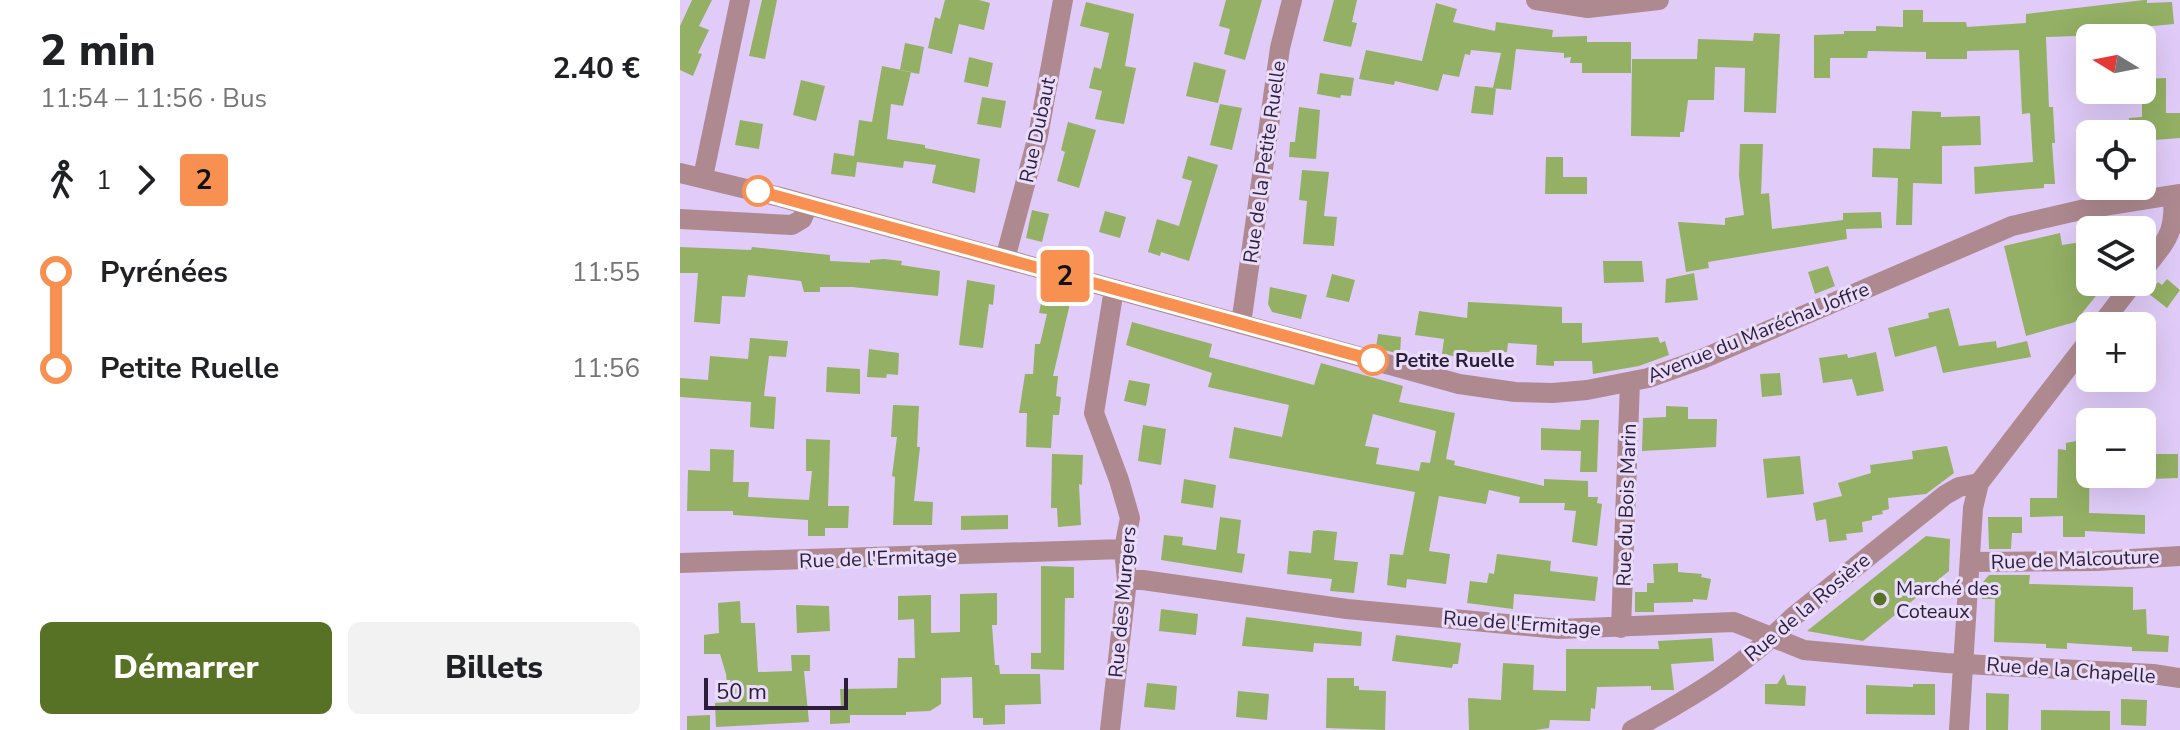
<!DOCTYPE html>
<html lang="fr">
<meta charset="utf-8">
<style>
body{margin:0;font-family:"Nunito Sans",sans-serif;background:#f2f2f2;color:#202124;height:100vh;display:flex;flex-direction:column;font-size:30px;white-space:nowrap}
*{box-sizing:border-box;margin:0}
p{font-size:26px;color:#757577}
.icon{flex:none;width:44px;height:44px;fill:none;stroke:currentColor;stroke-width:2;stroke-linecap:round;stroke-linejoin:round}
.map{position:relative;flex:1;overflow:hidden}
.drawer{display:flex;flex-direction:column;background:#fff;width:680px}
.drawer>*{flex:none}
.badge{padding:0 16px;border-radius:6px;font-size:28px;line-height:52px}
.needle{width:52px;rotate:280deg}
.tools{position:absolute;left:1396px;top:24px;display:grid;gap:16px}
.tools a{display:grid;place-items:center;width:80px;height:80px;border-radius:12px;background:#fff;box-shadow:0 8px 32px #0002;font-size:40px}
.scale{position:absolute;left:24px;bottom:20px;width:144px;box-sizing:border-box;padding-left:8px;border:4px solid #2c1e3a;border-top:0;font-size:22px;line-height:28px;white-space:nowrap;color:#2c1e3a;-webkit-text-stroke:6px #eaddfb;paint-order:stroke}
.map>.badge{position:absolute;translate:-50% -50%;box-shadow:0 0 0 4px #fff}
.legs{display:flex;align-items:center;gap:12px;height:88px;padding:0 40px;font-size:26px}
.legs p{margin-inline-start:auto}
.overview{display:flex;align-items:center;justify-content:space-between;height:136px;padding:0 40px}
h1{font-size:44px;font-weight:800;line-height:60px}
.cta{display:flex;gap:16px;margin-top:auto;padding:16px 40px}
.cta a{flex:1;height:92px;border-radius:12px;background:#587225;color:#fff;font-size:32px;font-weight:800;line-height:92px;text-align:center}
.cta a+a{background:#f2f2f2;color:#202124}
ul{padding:0 40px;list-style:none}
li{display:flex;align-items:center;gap:28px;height:96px;font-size:30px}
li i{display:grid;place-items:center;width:12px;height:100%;margin:0 10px;background:currentColor}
li i::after{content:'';width:20px;height:20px;margin:-10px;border:6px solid;border-radius:50%;background:#fff}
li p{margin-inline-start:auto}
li:first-child i{background:linear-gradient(#0000 50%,currentColor 0)}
li:last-child i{background:linear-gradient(currentColor 50%,#0000 0)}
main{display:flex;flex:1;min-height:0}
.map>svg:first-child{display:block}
.building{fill:#93b064;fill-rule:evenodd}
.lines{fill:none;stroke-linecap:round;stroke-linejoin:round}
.minor{stroke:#ae8a90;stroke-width:20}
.line-1-casing{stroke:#fff;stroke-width:18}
.line-1{stroke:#f79050;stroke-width:12}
.stop-1-dot{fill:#fff;stroke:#f79050;stroke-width:4}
.poi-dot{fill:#587225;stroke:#eaddfb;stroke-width:3}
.labels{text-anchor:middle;stroke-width:6;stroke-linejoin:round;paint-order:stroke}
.street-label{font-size:20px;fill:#2c1e3a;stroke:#eaddfb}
.stop-label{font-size:20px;font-weight:bold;fill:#2c1e3a;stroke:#eaddfb;text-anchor:start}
.poi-label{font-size:20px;fill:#2c1e3a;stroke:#eaddfb;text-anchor:start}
</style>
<main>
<section class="drawer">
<div class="overview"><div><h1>2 min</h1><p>11:54 – 11:56 · Bus</p></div><b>2.40 €</b></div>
<div class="legs"><svg class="icon" aria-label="walk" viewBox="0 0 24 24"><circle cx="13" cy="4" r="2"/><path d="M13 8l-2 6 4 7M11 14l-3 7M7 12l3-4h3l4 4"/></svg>1<svg class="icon" aria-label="forward" viewBox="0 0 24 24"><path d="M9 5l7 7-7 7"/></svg><b class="badge" style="background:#f79050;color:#111">2</b></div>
<ul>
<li><i style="color:#f79050"></i><b>Pyrénées</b><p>11:55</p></li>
<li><i style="color:#f79050"></i><b>Petite Ruelle</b><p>11:56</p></li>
</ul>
<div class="cta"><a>Démarrer</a><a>Billets</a></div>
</section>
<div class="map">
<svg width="1500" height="730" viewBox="0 0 1500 730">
<rect width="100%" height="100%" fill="#e1ccf9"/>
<!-- building -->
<path class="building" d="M12 0H32L19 26 29 30 18 53 22 54 13 76 0 70V26Z
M82 0H97L85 59 69 56Z
M265 0H299L310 3 304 30 279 24 272 54 248 48 255 17 260 19Z
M546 0H582L565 60 544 54 550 29 539 26Z
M654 0H677L672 22 677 23 671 47 643 41Z
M1464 0H1467V3L1492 2 1494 24 1462 27V30L1437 33V38H1397V36L1366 37 1369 107H1373L1375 143H1372L1375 184H1364V188L1295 194 1294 167 1353 162 1350 113 1342 114 1339 50 1287 51V59H1246V52L1188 51 1187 58H1150V78H1134V35L1164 34V31H1196V26L1223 27V10H1243V22H1286L1287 27 1346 23V14Z
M406 2 454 14 445 66 456 68 444 124 415 119 422 91 409 88 414 67 421 69 429 33 400 26Z
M756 3 777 9 773 22 815 31 816 22 873 30 872 37 907 36V42H951V73H902V63H890L891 57 884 58V53L836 49 831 90 813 88 821 53 791 50 790 55 785 54 779 77 763 74 758 91 715 81 714 85 679 79 686 50 742 61Z
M1074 33 1100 34 1096 113 1064 112 1065 68 1035 67 1034 100H1008L1004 132H1000V137L951 136 952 59H1017L1018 39 1073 41Z
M225 43 244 47 239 74 220 70Z
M289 57 313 63 308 87 284 82Z
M514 62 546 70 538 103 506 96Z
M202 66 231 72 223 106 211 104 207 139 245 145V148L300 159 295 193 252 183 256 165 224 161 223 168 177 162 175 177 151 174 154 153 174 156 179 120 192 122Z
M640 73 674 78 671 96 661 95 660 98 637 94Z
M1486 78V113H1500V138L1462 141V134H1450L1449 118 1462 117V79Z
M121 80 145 86 136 121 113 115Z
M795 86 816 88 813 115 791 113Z
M302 97 326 101 321 128 297 124Z
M540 104 562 108 552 150 530 145Z
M619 107 640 110 636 159 609 157 610 142H615Z
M1232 111 1261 112V117L1300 116 1301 145 1262 146V184L1233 183 1232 225H1216L1218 178 1192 177 1193 148 1230 149Z
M60 120 83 124 79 149 55 145Z
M388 122 416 130 399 188 377 181 385 152 381 150Z
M1060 144H1083L1081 194 1089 193 1092 229 1163 220V213L1201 212 1202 228 1166 229 1167 239 1028 262 1029 268 1006 272 998 222 1045 225V218L1064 215 1059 176Z
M508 156 538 165 509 261 481 252 480 256 468 252 477 219 499 226 512 181 502 178Z
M866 157H883V177H907V194H865Z
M622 170 649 172 644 216 657 217 654 246 623 244 627 201 619 200Z
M352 210 369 214 362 242 346 238Z
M425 211 446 217 440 238 419 232Z
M1380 233 1382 245 1401 242 1402 245 1410 244V283L1427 282 1395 322 1346 336 1324 246Z
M0 247 71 250 72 247 150 255V261L190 263V260L204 259 222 261 221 265 260 271 258 296 172 287H140V292H124L121 281 68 275 65 297 42 296 40 324 14 322 18 273H0Z
M923 261H962L964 282 924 283Z
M1148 266 1155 286 1135 294 1128 272Z
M1014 273 1018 300 985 303 986 279Z
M652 274 675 280 669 302 646 297Z
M1487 279 1500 290 1487 308 1469 294 1478 282 1482 285Z
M287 280 315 285 313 305 309 304 303 348 279 345Z
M590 287 627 295 621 319 592 312 588 304Z
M364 288 392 295 373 376H378L376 396 381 397 379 415H373L371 448 346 447 347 413H339L345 374H353L355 344H360L367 314 359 313Z
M788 302 882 307V323H902V343L978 337 980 343 985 341 989 355 959 366 913 374 912 361H874V366L856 365 857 345 828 343 827 352H780L779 357 762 354 764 339 735 335 739 311 787 318Z
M1269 308 1279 346 1316 341 1317 348 1347 341 1351 357 1263 373 1256 346 1215 357 1208 328 1249 318 1248 313Z
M452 322 532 344 529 357 634 385 641 363 723 386 719 402 775 413 766 459 775 461 774 465 864 486V479L908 481V497H918L917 503 922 504 917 546 892 542 896 511 884 510 885 503H839L840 497 809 490 806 504 759 496 749 551 770 554 766 584 727 579 726 588 707 585 710 554 723 555 735 492 549 458 554 427 602 437 609 405 528 387 532 373 446 345ZM693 414 756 431 750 463 741 462 739 471 696 464 699 448 685 446Z
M698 334 721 337 720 354 696 348Z
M70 338 108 341 106 357 89 356 84 396 96 397 94 429 70 427 71 402 0 397V378L28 380 30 356 68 359Z
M189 349 219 353 218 375 207 374 206 378 187 377Z
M1196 352 1204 391 1177 396 1172 379 1143 383 1139 358 1167 354 1168 358Z
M147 367 180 369V394L146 392Z
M1100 373 1102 395 1082 397 1080 374Z
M449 380 470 384 466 406 444 401Z
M213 405 239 406 237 447H240L234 501 253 502 252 525H213L215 477 212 476 217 437H211Z
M986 406 1008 407V419H1037L1036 447 962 451 963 418 986 417Z
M901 420H919L917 472H900L901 451 861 450V428L900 430Z
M463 425 486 429 481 465 458 461Z
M1410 438 1409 513 1465 515V534L1405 531V537H1383V516L1350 517V498H1377L1378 449 1386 450V443Z
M126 439 150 440 148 506H169L168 528H145V536H128V520L53 515V511H7L8 470 30 471V449L54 450 53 482H69L68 497 129 500 132 471H126Z
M1267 446 1274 473 1246 494 1208 498 1209 509 1202 511 1203 514 1192 516V520L1182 522 1183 532 1166 534 1167 540 1149 542 1146 519 1136 521 1133 503 1162 496 1158 483 1191 473 1190 465 1233 459 1232 451Z
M372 454 403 455 402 485 399 484 401 525 378 527 377 508H371Z
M1470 454H1498V478L1470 479Z
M1120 456 1124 494 1087 498 1083 459Z
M504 479 536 485 533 508 501 503Z
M328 515V529L281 530V516Z
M540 517 561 520 557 553 565 554 562 573 481 560 484 535 503 537 502 545 536 550Z
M1308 517H1342V533H1332L1331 549H1309Z
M638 530 657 532 654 560 678 562 674 593 650 591 652 579 607 574 609 551 631 553 633 531Z
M1246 536 1270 539 1269 571 1183 641 1127 631Z
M817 554 871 561 870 571 918 577 915 601 834 594 833 609 787 603 790 581 807 583 809 573 814 574Z
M998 563V572L1022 574 1021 577 1031 579 1027 600 1013 599V602L974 603V612H955V592H967V583H974L973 564Z
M361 566 394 567V598H385L384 670 351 669V653H361Z
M1309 575H1350L1349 584 1453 587V610L1466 609 1467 634 1489 636 1488 652 1452 651V647L1387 643V649L1366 648V644L1314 642 1315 599H1302L1303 582Z
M317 593V625H312L315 665H319L320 674H360L361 704 325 705V724L303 725V718H293L292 677 261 678V704L250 711 226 712V715H170V723L150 724V709L161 708 160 689 217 688 218 658H235L234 619 218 620V596L251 595V633L280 632V594Z
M60 601 61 623H75L78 672 112 671 111 655H130V671H124L129 722 36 727 35 703 49 702 46 674 40 654H24V635L39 633 38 603Z
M116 605 149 606 150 631 117 633Z
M481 609 518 614 516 635 479 631Z
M566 617 682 632 681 646 634 643 633 652 562 646Z
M716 635 781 643 778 664H773L772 668 712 661Z
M1032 638 1034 661 991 664 994 690H971V686L917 687 915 709 911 708 910 721 870 720 869 728 856 730H789L788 698 821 700 823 663 854 665 853 690 886 691V649H979L978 641Z
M1104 674 1107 685 1126 686 1125 706 1085 704V684H1097Z
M647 678H674V686H679V690L706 691 705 730 646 728Z
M467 683 497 686 495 710 464 707Z
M1233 684H1255V715L1186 714V685L1233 687Z
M558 691 589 694 587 720 556 717Z
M1306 693 1329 694 1328 730H1306Z
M1441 699 1467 700 1466 726 1441 725Z
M1361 710 1430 711V730H1361Z
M30 715V730H7V716Z"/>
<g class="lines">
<!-- minor -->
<path class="minor" d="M856 0 908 8 979 0
M0 173 100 197 779 384 835 392 873 393 907 390 968 378 1022 359 1332 226 1405 209 1500 194
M23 177 60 0
M0 219 112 225 122 219 128 205
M325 259 358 136 383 0
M1462 272C1485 241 1496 236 1493 195
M561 324 600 48 612 0
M1420 326 1454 282
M1290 562 1417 561 1500 556
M0 563 444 549
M447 580H463L667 609 879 629 1054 622 1124 650 1266 663 1473 674 1500 678
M941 628 950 382
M430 730 447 580 444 549 450 518 439 480 414 413 434 289
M952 730C1012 697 1065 666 1113 617L1265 495 1279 487 1299 483
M1279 730 1293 508 1299 483 1410 339"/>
</g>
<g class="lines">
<!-- line-1 casing -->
<g class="line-1-casing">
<path id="line-1" d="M78 191 693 360"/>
</g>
<!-- line-1 -->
<use href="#line-1" class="line-1"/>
</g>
<!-- markers -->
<g class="stop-1-dot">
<circle cx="78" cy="191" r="14"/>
<circle cx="693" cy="360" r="14"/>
</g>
<circle class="poi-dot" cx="1200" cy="599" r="8"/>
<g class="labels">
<!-- street labels -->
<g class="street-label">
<text transform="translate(357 130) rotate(-78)" y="7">Rue Dubaut</text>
<text transform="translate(584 162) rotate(-82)" y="7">Rue de la Petite Ruelle</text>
<text transform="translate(1078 332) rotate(-22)" y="7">Avenue du Maréchal Joffre</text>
<text transform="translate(946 505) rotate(-88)" y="7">Rue du Bois Marin</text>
<text transform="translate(198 558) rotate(-2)" y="7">Rue de l'Ermitage</text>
<text transform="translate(1395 559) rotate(-2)" y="7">Rue de Malcouture</text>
<text transform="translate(442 602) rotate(-85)" y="7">Rue des Murgers</text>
<text transform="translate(1127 607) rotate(-40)" y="7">Rue de la Rosière</text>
<text transform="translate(842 623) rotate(4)" y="7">Rue de l'Ermitage</text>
<text transform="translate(1391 670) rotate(4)" y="7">Rue de la Chapelle</text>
</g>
<!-- stop labels -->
<g class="stop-label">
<text x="715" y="367">Petite Ruelle</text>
</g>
<!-- poi labels -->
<g class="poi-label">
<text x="1216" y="595">Marché des<tspan x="1216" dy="23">Coteaux</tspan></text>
</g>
</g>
</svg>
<div class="tools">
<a><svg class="needle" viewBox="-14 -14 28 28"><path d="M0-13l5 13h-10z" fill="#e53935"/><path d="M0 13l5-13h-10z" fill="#757577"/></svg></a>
<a><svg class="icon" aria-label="locate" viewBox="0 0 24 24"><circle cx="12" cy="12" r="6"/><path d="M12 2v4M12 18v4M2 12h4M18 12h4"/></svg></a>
<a><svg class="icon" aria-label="layers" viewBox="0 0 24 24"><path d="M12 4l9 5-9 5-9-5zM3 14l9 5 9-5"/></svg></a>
<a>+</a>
<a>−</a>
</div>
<div class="scale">50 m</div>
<b class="badge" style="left:385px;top:276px;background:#f79050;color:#111">2</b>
</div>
</main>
